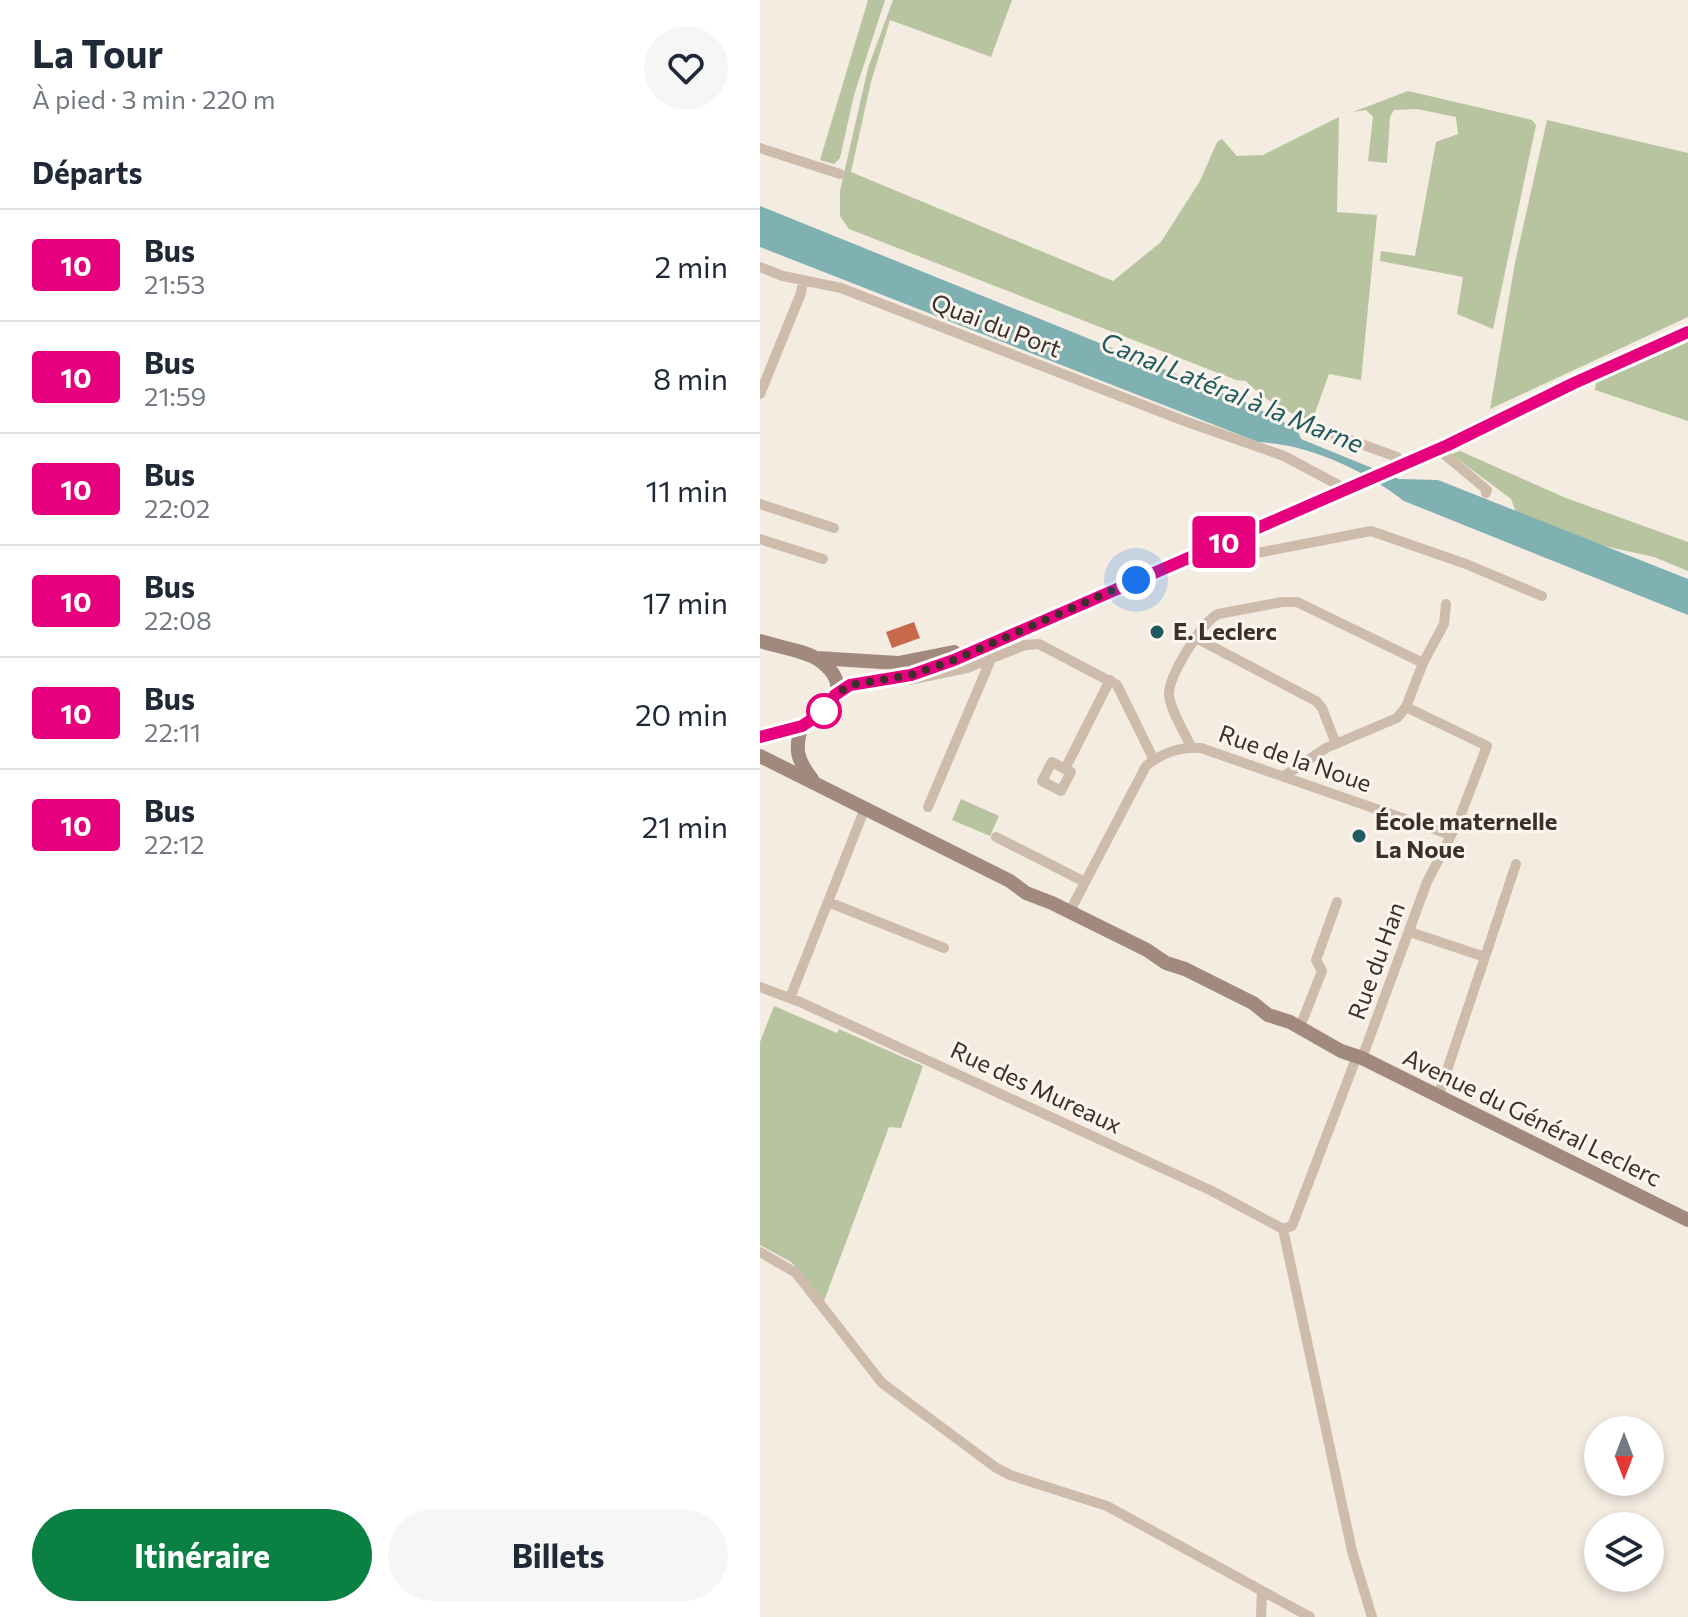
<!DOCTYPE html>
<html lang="fr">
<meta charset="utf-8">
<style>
body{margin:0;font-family:Commissioner,sans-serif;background:#f6f6f7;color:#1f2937;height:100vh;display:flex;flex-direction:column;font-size:30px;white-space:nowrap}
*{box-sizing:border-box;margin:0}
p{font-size:26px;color:#747a83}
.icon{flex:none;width:44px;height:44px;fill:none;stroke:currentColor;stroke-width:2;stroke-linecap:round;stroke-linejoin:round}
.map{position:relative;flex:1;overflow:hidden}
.drawer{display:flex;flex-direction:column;background:#fff;width:760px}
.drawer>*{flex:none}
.badge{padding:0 16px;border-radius:6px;font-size:28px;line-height:52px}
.needle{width:52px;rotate:180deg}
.fabs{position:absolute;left:824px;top:1416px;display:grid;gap:16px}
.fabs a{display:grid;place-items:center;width:80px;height:80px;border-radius:50%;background:#fff;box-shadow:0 4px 12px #0003;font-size:40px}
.you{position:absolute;width:40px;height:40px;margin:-20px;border:6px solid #fff;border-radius:50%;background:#1a73e8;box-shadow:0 0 0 12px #1a73e833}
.map>.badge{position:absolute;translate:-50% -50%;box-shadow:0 0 0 4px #fff}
h2{padding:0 32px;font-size:30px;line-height:72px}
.round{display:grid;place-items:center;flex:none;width:84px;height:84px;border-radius:42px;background:#f6f6f7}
.summary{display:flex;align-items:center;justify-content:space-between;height:136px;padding:0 32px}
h1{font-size:38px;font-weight:700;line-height:60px}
.primary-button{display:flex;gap:16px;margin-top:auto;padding:16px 32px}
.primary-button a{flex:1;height:92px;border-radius:48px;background:#0b8043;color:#fff;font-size:32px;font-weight:700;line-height:92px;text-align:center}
.primary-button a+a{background:#f6f6f7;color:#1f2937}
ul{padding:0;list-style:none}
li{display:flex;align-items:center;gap:24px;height:112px;padding:0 32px;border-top:2px solid #e0e1e3}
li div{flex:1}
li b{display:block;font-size:30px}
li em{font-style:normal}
li .badge{min-width:88px;font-weight:700;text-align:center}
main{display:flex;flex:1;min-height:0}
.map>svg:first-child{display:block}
.green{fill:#b8c4a0}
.water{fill:#7fb0b2}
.building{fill:#c8694b}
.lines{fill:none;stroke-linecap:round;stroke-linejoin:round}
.street{stroke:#cdbbac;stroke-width:10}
.secondary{stroke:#a18a7d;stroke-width:14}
.line-casing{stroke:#fff;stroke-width:18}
.line{stroke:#e6007e;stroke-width:12}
.walk{stroke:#3b302b;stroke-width:8;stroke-dasharray:0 14.4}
.poi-dot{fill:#1f5a5e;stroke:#fbf5ee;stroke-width:3}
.stop-dot{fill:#fff;stroke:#e6007e;stroke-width:4}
.labels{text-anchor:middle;stroke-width:6;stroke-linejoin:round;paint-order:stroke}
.street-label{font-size:24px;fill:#3b302b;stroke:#fbf5ee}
.poi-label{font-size:24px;font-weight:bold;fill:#3b302b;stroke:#fbf5ee;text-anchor:start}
.water-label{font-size:26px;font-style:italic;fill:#1f5a5e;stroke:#fbf5ee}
</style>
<main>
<section class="drawer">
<div class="summary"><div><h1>La Tour</h1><p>À pied · 3 min · 220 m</p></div><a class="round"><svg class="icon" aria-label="heart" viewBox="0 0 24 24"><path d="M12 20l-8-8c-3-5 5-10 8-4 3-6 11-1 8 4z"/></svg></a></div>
<h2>Départs</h2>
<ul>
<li><span class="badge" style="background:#e6007e;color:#fff">10</span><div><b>Bus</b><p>21:53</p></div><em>2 min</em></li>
<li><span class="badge" style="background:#e6007e;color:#fff">10</span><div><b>Bus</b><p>21:59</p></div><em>8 min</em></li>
<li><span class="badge" style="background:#e6007e;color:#fff">10</span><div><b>Bus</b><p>22:02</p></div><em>11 min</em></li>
<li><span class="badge" style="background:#e6007e;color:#fff">10</span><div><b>Bus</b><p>22:08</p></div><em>17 min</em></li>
<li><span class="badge" style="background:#e6007e;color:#fff">10</span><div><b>Bus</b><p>22:11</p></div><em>20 min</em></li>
<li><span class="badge" style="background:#e6007e;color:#fff">10</span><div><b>Bus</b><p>22:12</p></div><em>21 min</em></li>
</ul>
<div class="primary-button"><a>Itinéraire</a><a>Billets</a></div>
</section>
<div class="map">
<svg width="928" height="1617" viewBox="0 0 928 1617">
<rect width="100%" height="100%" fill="#f4ebe1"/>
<!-- green -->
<path class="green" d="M108 0H125L94 95 80 158 74 164 60 160Z
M133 0H252L231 57 130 20 111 82 91 172 353 281 401 242 440 181 457 142 462 139 477 156 503 155 579 117 577 212 617 215 601 380 569 374 552 421C526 412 505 401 486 381L476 380 89 229 80 216V191L108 68Z
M648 91 772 120 776 125 733 329 697 314 703 277 620 261 621 251 655 256 676 142 698 134 696 117 657 109 634 110 630 117 627 163 608 161 613 117 606 110 593 112Z
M787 120 928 153V317L730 409 755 263Z
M928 342V421L835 390 836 382Z
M700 451 806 498 928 542V571L894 557 840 545 756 512 751 499 691 454Z
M201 799 239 816 230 836 192 820Z
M14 1006 77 1033 79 1029 163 1066 141 1128 129 1127 64 1301 31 1262 0 1245V1042Z"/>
<!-- water -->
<path class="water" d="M0 206 483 401 537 429 541 439 639 479 678 480 928 579V615L644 501C604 470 549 444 498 442L0 247Z"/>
<!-- building -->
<path class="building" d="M154 622 160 638 132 648 126 632Z"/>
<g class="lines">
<!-- street -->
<path class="street" d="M0 148 80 174
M0 267 23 276 81 288 427 422 524 456 586 489
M0 394 41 293 43 280
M554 431H565L637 457 642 465
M678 449 727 490 726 493
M0 504 74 528
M0 539 63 559
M431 558H471L611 531 706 564 782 596
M436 638 556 701 562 708 576 744
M663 663 684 624 686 604
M149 680 207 668 265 645 279 644 357 685 394 760
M431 747C424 731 410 710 409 694 409 675 442 622 458 614L522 602H537L663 663 646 707 637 718 566 748 524 776
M305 769 292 762 282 781 301 791 311 772 305 769 350 680
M168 807 231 659
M236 837 325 882
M68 902 184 948
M310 911 386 766C401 753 422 746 441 748L691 835
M650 932 725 957 678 1097
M725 957 756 864
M0 987 40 1002 452 1191 523 1229 532 1226 597 1056
M30 998 105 808
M540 1027 562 971 556 960 577 902
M602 1058 667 882 698 822 727 746 646 707
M523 1229 592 1551 612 1617
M0 1252 36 1273 122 1383 235 1467 250 1475 347 1506 550 1617
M501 1617 502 1591"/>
<!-- secondary -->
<path class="secondary" d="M0 641C18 647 44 650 59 660 113 699 33 733 0 737
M57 658 138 663 194 652
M75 695 98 682 151 675 222 648 688 445 812 384 928 332
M42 726C34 749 37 760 52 779
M0 756 250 881 266 893 292 903 387 950 406 963 425 969 493 1003 508 1015 530 1022 581 1051 602 1058 928 1220"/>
</g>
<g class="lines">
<!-- line casing -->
<g class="line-casing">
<path id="line" d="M0 737 42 726 63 712 75 695 90 685 151 675 194 660 688 445 812 384 928 332"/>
</g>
<!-- line -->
<use href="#line" class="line"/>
<!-- walk -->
<path class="walk" d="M64 711 75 695 90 685 151 675 194 660 376 580"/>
</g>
<!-- markers -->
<g class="poi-dot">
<circle cx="397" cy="632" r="8"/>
<circle cx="599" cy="836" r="8"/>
</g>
<circle class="stop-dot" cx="64" cy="711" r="16"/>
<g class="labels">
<!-- street labels -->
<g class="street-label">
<text transform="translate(236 326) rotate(21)" y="8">Quai du Port</text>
<text transform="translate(535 759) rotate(19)" y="8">Rue de la Noue</text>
<text transform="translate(617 961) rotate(-70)" y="8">Rue du Han</text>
<text transform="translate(276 1088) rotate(25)" y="8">Rue des Mureaux</text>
<text transform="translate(772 1118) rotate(26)" y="8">Avenue du Général Leclerc</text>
</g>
<!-- poi labels -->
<g class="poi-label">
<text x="413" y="640">E. Leclerc</text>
<text x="615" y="830">École maternelle<tspan x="615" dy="28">La Noue</tspan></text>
</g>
<!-- water labels -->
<g class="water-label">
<text transform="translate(472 393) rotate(22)" y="9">Canal Latéral à la Marne</text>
</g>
</g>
</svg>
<div class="fabs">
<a><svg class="needle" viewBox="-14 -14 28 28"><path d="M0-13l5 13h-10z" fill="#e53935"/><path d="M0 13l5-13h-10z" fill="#747a83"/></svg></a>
<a><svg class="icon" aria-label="layers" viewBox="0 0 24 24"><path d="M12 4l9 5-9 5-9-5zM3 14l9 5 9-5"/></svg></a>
</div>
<div class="you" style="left:376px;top:580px"></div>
<b class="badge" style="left:464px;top:542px;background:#e6007e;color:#fff">10</b>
</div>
</main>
